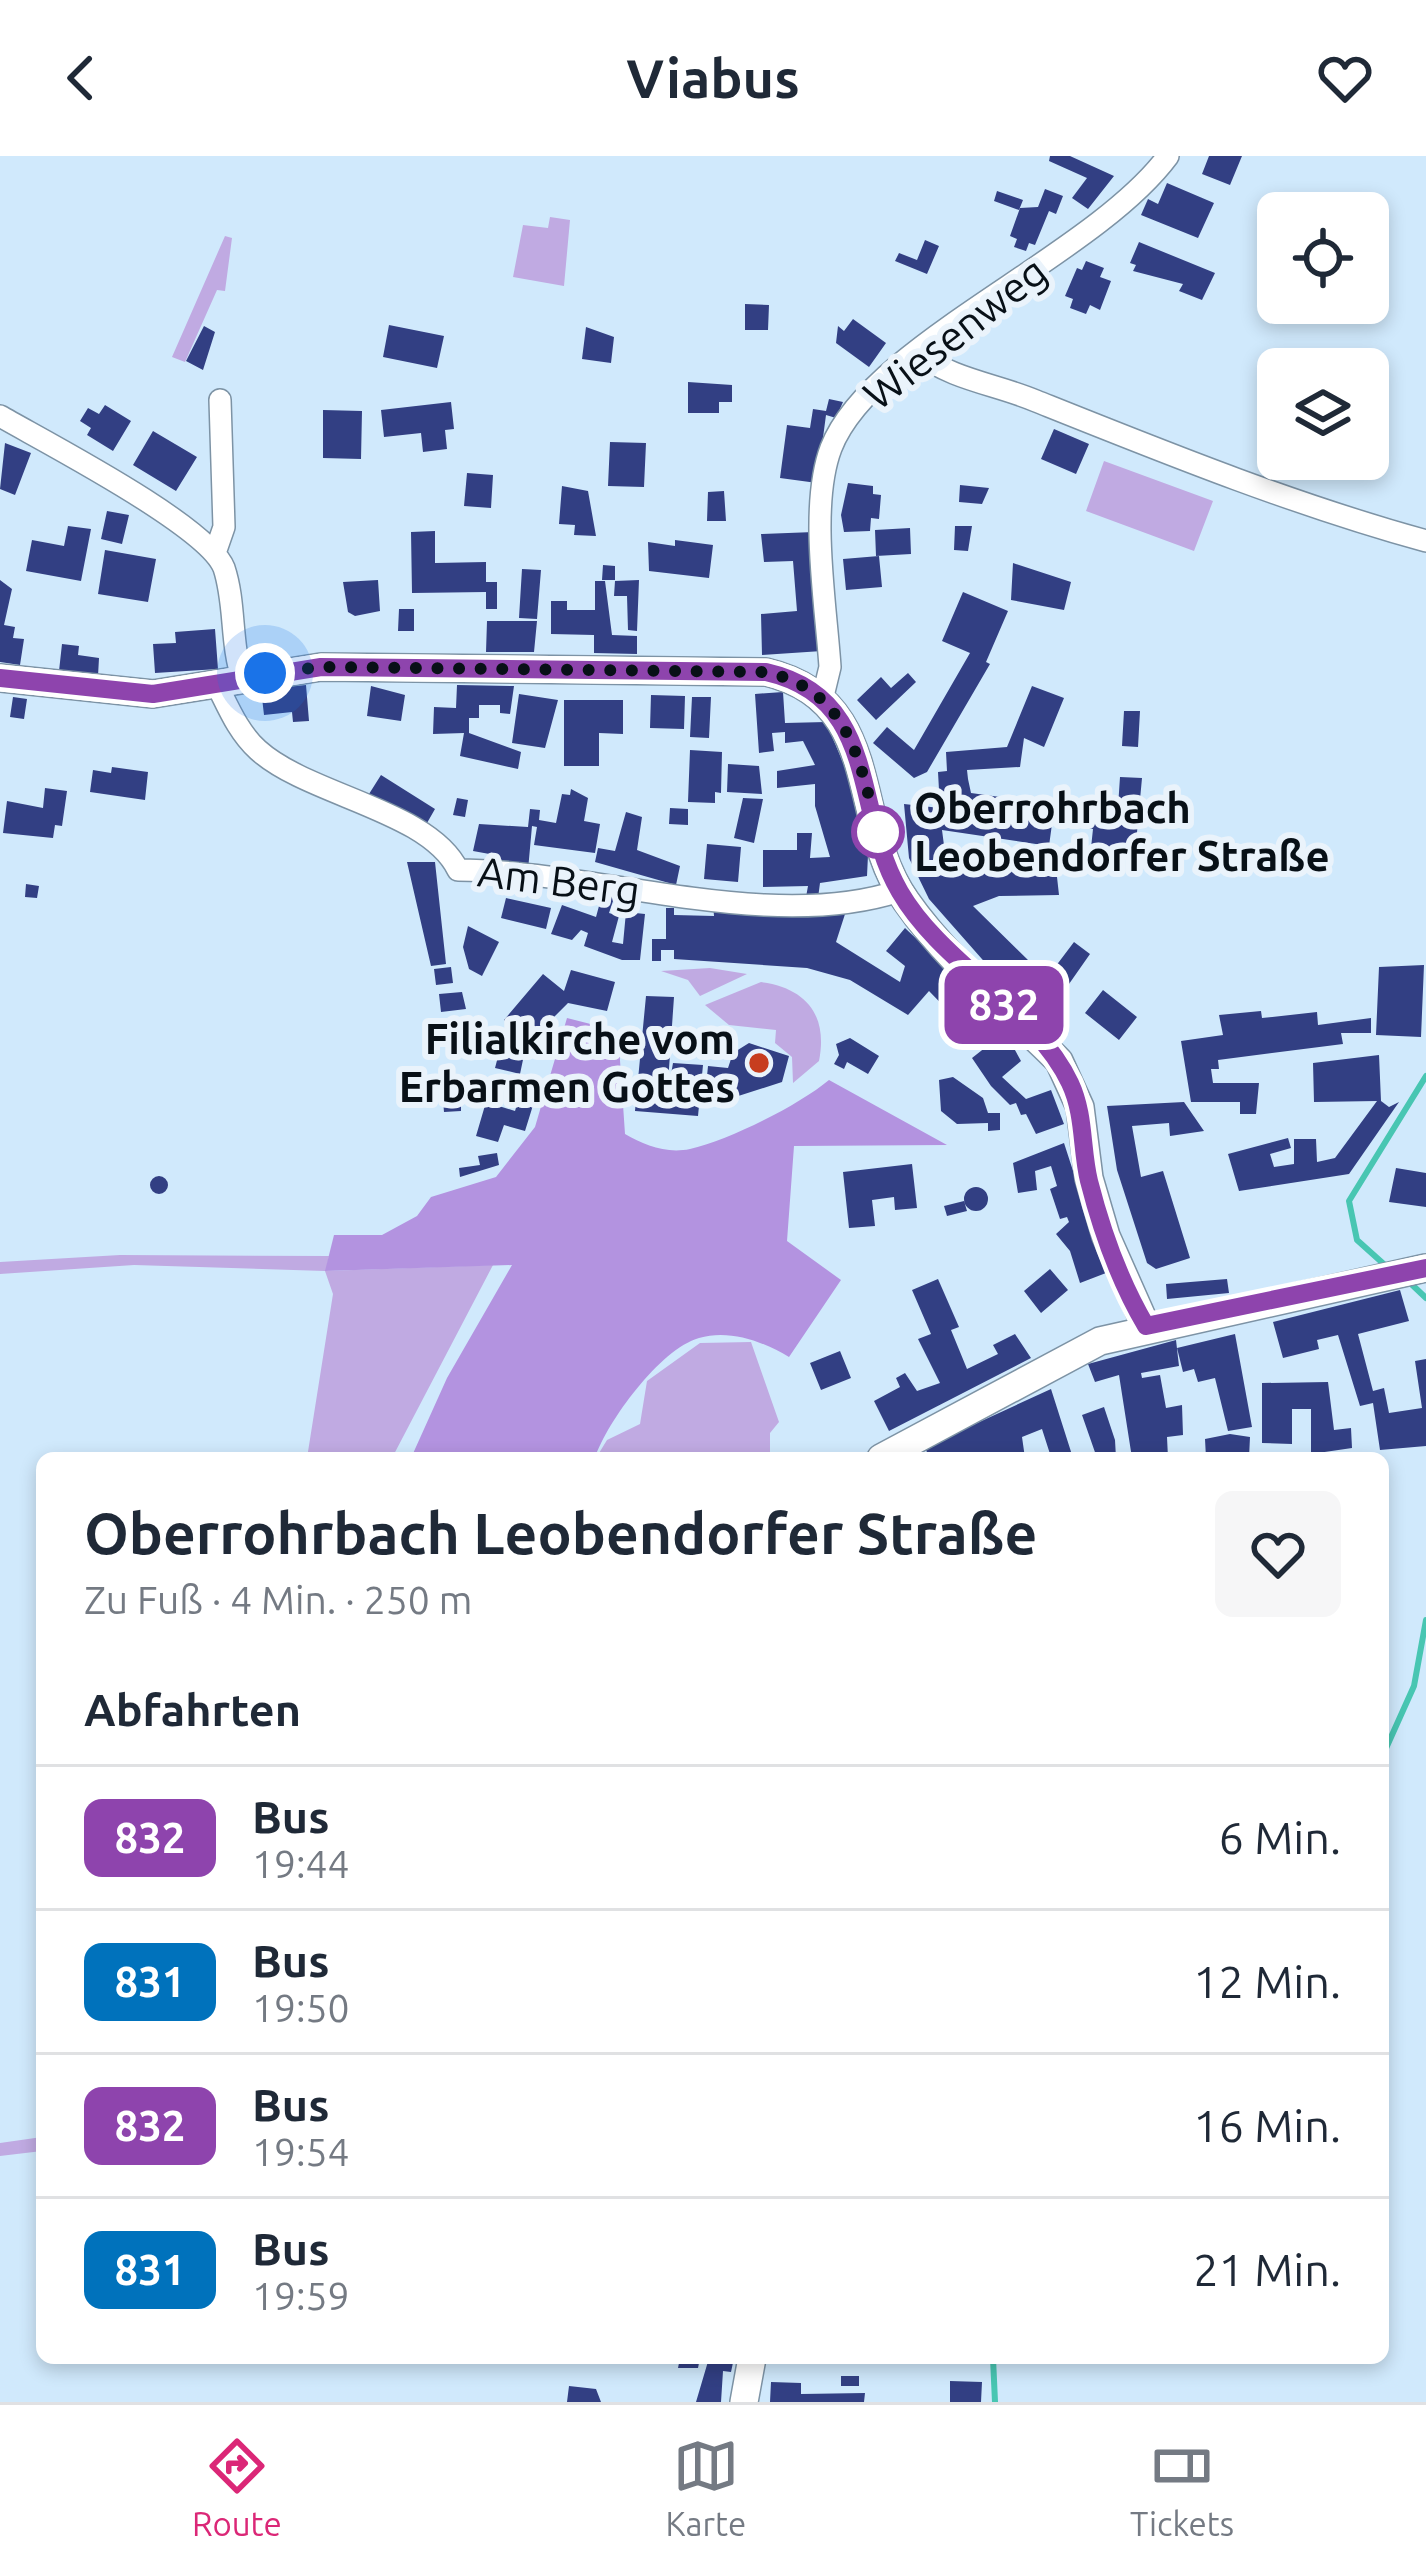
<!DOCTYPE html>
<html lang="de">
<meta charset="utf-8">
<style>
body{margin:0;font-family:Ubuntu,sans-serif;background:#f6f6f7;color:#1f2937;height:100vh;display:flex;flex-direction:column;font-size:45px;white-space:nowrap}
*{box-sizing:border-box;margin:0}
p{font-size:39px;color:#747a83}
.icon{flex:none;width:66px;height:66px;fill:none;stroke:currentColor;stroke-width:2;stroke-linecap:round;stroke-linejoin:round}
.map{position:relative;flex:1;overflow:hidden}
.side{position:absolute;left:36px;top:1296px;width:1353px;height:912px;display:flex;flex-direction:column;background:#fff;border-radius:18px;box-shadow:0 6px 18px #0003}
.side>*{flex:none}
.badge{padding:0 24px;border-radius:18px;font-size:42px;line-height:78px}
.buttons{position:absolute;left:1257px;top:36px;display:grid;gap:24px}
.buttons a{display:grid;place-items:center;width:132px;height:132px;border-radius:18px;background:#fff;box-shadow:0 6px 18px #0003;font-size:60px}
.you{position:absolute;width:60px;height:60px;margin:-30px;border:9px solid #fff;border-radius:50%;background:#1a73e8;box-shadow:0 0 0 18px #1a73e833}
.map>.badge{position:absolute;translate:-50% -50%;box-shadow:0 0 0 6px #fff}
h2{padding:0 48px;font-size:45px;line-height:108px}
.round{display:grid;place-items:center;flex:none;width:126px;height:126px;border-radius:18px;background:#f6f6f7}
.headline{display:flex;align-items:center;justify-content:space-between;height:204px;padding:0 48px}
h1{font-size:57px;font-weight:700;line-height:90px}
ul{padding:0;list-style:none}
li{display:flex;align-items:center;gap:36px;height:144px;padding:0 48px;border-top:3px solid #e0e1e3}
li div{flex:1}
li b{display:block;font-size:45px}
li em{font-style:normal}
li .badge{min-width:132px;font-weight:700;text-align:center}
header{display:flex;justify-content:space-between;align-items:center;height:156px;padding:0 48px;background:#fff;font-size:54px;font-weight:700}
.dock{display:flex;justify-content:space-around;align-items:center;height:168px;border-top:3px solid #e0e1e3;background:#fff;font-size:33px;color:#747a83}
.dock a{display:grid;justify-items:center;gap:6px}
.dock .active{color:#db2777}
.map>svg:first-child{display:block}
.green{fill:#c0aae2}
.forest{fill:#b393e0}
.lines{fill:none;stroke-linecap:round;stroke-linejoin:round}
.stream{stroke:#48c6b2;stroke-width:6}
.building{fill:#323f83}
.minor-casing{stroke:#7d93a5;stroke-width:24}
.major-casing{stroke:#7d93a5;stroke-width:30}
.minor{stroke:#fff;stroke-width:21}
.major{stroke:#fff;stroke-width:27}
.line-casing{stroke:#fff;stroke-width:27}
.line{stroke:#8e44ad;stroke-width:18}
.walk{stroke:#081017;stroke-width:12;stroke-dasharray:0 21.6}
.stop-dot{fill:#fff;stroke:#8e44ad;stroke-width:6}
.poi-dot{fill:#c73d1f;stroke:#eaf3fb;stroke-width:4.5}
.labels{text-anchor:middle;stroke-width:12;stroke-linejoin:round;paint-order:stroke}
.street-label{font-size:42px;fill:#081017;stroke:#eaf3fb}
.stop-label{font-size:42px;font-weight:bold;fill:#081017;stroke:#eaf3fb;text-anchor:start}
.poi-label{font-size:42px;font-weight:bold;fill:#081017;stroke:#eaf3fb;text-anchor:end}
</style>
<header><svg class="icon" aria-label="back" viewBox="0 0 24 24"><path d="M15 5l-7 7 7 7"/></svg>Viabus<svg class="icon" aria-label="heart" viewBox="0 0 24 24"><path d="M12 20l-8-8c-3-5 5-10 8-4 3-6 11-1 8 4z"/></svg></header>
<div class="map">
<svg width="1426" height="2246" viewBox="0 0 1426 2246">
<rect width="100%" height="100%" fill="#d0e9fc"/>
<!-- green -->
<path class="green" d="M550 61 570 64 564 130 513 121 523 69 548 72Z
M225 80 232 82 225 135 217 134 185 206 172 201Z
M1104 305 1213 345 1194 395 1086 355Z
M710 812 747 818 700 840 688 824 661 815Z
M761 826C807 832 828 860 819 905L793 927 792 901 775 887 776 874 729 869 705 849Z
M120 1099 329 1100 326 1115 493 1109 392 1302H307L333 1138 325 1115 134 1109 0 1118V1106Z
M751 1186 779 1266 770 1277V1302H596L607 1284 640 1268 647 1225 700 1187Z
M42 1981V1995L0 2000V1987Z"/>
<!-- forest -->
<path class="forest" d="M567 862 618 875 625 978C644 989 666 998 690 993 728 985 799 949 829 924L947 989 794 990 787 1085 841 1124 789 1201C764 1186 730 1173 699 1182 660 1193 607 1266 595 1302H411L447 1222 512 1109 325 1115 334 1079H382L417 1060 431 1041 496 1021 535 971Z"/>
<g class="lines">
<!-- stream -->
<path class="stream" d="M1386 1110 1357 1084 1349 1045 1426 920
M1407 1124 1426 1142
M1383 1599 1414 1530 1426 1464
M993 2202 995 2246"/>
</g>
<!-- building -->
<path class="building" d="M1050 0H1070L1114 20 1088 53 1072 42 1087 22 1049 5Z
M1209 0H1242L1230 29 1202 18Z
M1167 27 1214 47 1198 82 1141 59 1148 43 1158 48Z
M1045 33 1063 40 1056 58 1049 55 1035 89 1029 87 1026 95 1014 91 1017 83 1010 80 1020 52 1038 51Z
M997 35 1023 44 1019 54 994 45Z
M925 84 939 90 927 118 895 105 899 97 917 104Z
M1139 86 1215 117 1202 144 1179 135 1183 128 1133 115 1136 109 1130 107Z
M1086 105 1104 112 1100 121 1111 125 1100 154 1090 149 1086 158 1070 152 1073 143 1065 140 1077 112 1082 114Z
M745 148 769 149 768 174H745Z
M853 163 886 187 869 211 836 187 838 170 844 175Z
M389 169 444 180 437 212 383 201Z
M204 170 215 176 203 214 186 205Z
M586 171 614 181 611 207 582 203Z
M688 226 732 229V246H719V257H688Z
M829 243 843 246 836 262 826 259 817 327 780 322 787 269 810 272 813 253 826 255Z
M451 246 454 273 445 274 447 293 423 296 421 277 384 281 381 254Z
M105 249 131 265 113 295 87 279 91 272 80 265 88 252 99 258Z
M323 254 362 255 361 303 323 302Z
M1054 273 1089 288 1076 318 1041 303Z
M153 275 197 301 176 335 133 309Z
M610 286 646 287 644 331 608 330Z
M5 287 31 297 15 339 0 333Z
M467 317 493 319 491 352 464 350Z
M848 327 873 330V338L881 339 879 363 871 362 870 375 844 376 841 359Z
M960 329 989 332 982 348 959 346Z
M562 330 588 335 596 380 574 379 575 369 559 368Z
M724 335 726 365H707L708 336Z
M107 355 129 359 122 388 101 383Z
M68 370 91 373 81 425 26 415 32 384 64 390Z
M955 370H972L968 395 954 394Z
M910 372 911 398 876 400 875 374Z
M435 375V407L486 406V426H497V453H486V436L412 437 411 376Z
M814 376 822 495 762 499 761 458 797 455 793 405 764 406 761 378Z
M675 384 713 389 709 422 649 415 648 386 675 390Z
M105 394 156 403 148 446 98 438Z
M879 400 882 431 846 434 843 403Z
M1013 407 1071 426 1064 454 1011 444Z
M603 409 615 410V424H602Z
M522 413 541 414 537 463 519 462Z
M0 424 12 433 4 469 15 471 13 482 24 483 20 509 0 506Z
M378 424 380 455 355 460 348 456 343 426Z
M639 424 637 475 628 474 627 440H614L615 425Z
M595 425H605L612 479 637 480V498L594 497V479L551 478V445H567V454H595Z
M963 436 1008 455 986 506 990 508 927 616 914 622 873 587 887 571 914 594 970 497 942 485Z
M399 453H414V475H398Z
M487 465H537L534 496H486Z
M215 473 218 513 155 517 153 488 176 487 175 476Z
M62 488 79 490 78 499 99 502 98 520 59 515Z
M908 517 916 526 876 564 857 544 881 521 891 532Z
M306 529 309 565 293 566 292 556 264 559 261 533Z
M457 529 514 530 510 558 500 557V549H479V562H469V577L521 596 518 613 460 600 464 577 433 578 434 551 456 552Z
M371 530 405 539 401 565 367 560Z
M1032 530 1064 542 1044 591 1024 582 1020 611 967 614 968 623 971 637 1022 644 1020 663 1052 668 1049 690 942 674 945 697 934 699 939 715 1055 703 1059 739 999 740 973 750 1028 804 1004 828 929 743 909 702 904 648 940 652 938 616 947 615 946 596 1007 591Z
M783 536 785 567 826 566 847 616 868 699 867 720 820 727 818 742 806 741 808 730 763 731V694H797V677H812L810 702 830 701 815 650V628L777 632V615L815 609 803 585 785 587V576L772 577 774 595 759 597 755 538Z
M519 538 558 544 545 592 512 587Z
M651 539 685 540 684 573 650 572Z
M13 541 27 543 24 563 10 561Z
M692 541H711L709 582 690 581Z
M564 544H623V578L599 577V610H564Z
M1124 555H1140L1138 591 1122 590Z
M690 594 722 596 721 637 715 636V647L688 646Z
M728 608 759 610 762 638 727 636Z
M112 611 148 616 145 644 90 636 93 614 111 617Z
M381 619 435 653 423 674 369 638Z
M1120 621 1142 622 1135 698 1091 692 1093 673 1058 668 1060 643 1118 651Z
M45 632 67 635 62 670 55 669 53 682 3 677 7 645 43 652Z
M571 633 588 642 584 665 600 668 595 697 534 689 537 671 532 670 528 714 493 707 495 699 473 695 479 668 528 671 530 653 540 654 539 664 556 667 562 638 570 639Z
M457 642 468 644 465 661 453 659Z
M743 642 763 643 754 687 734 682Z
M670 652 688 653V669L669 668Z
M626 656 642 661 637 694 680 710 676 729 595 706 598 692 615 695Z
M707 688 741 691 738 726 704 723Z
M407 706H435L446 808 431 810Z
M26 728 39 730 37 742 25 741Z
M602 739 614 742 609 757 619 760 612 786 623 788 626 756 645 758 640 804H622L584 790 588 777 581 774 572 784 551 778 562 749 596 761Z
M506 742 551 752 546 773 501 762Z
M713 748 846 755 836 786 900 826 905 810 886 795 905 772 1006 868 995 879 973 858 962 869 929 835 908 859 850 824 807 812 674 803V794H661V805H652V783H666V752H674V759L714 760Z
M468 770 499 786 482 820 469 813 463 791Z
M1074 786 1090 798 1062 838 1043 827Z
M1424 809 1421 881 1376 879 1379 811Z
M451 811 453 827 436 829 434 813Z
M571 814 615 826 607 855 568 847 544 871 549 875 534 896 526 891 531 884 504 864 543 818 564 835Z
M1103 834 1137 861 1119 884 1085 857Z
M462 836 466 853 441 856 439 838Z
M646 840 674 841 667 941 673 907 703 909 698 960 635 955Z
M1261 855 1262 862 1317 856 1318 869 1371 862V877H1341L1343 888 1218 904 1219 913H1211L1213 927H1259L1256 958H1240V946H1191L1181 885 1223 879 1219 859Z
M460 866 461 884H441L440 867Z
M1005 876 1021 905 1002 921 1026 943 1051 934 1064 968 1036 978 1026 958 1021 959 1016 947 1010 949 991 930 972 902Z
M850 882 879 900 868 918 847 906 844 913 834 908 839 899 836 888Z
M749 887 789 900 782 926 704 951 708 910 728 912 733 897Z
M500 893 524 899 520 918 495 912Z
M1379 899 1381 945 1389 951 1399 946 1349 1018 1239 1035 1228 998 1288 982 1291 992 1270 998 1274 1011 1294 1008V983H1316L1317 1006 1335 1002 1377 945 1314 946 1313 907Z
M458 921 459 939 446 940 445 922Z
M953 921 983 942 988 957H1000V974L988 975V967L957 968 941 955 939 924Z
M519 942 534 946 525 975 504 969 498 986 476 980 486 946 515 955Z
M461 943V955L444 956 443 944Z
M1184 946 1204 975 1170 980 1169 967 1132 970 1141 1021 1163 1015 1190 1102 1156 1113 1147 1107 1117 1014 1107 950Z
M1064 987 1106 1117 1080 1127 1070 1095 1056 1078 1069 1066 1067 1061 1060 1063 1050 1033 1057 1030 1051 1010 1035 1015 1037 1034 1018 1037 1013 1007Z
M497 997 499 1009 460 1021 459 1012 480 1009 478 1000Z
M912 1008 917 1052 895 1054 894 1041 872 1044 875 1070 849 1072 843 1016Z
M1396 1012 1426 1017V1051L1389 1046Z
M150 1029a9 9 0 1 1 18 0a9 9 0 1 1-18 0Z
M964 1043a12 12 0 1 1 24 0a12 12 0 1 1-24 0Z
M964 1045 967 1055 947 1060 944 1050Z
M1050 1113 1068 1134 1041 1157 1024 1135Z
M938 1123 959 1171 951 1174 967 1213 998 1198 993 1189 1015 1178 1031 1202 889 1275 874 1245 900 1231 896 1222 905 1217 917 1235 940 1227 918 1183 931 1178 912 1134Z
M1227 1123 1229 1137 1167 1143 1166 1128Z
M1400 1134 1409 1165 1358 1178 1373 1235 1384 1232 1389 1257 1422 1252 1415 1205 1426 1203V1290L1380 1294 1373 1247 1360 1250 1338 1179 1317 1184 1319 1193 1283 1202 1273 1166Z
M1235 1178 1252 1271 1228 1275 1215 1222 1198 1226 1194 1213 1183 1216 1177 1192Z
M1176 1184 1179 1210 1141 1217 1142 1222 1160 1219 1166 1252 1182 1249 1183 1279 1167 1281 1168 1302H1132L1119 1219 1095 1226 1088 1208Z
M840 1195 851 1222 821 1234 810 1207Z
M1328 1226 1334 1274 1351 1272 1352 1292 1311 1298V1253H1292V1288L1262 1287V1227Z
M1051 1233 1073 1302H1042L1050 1298 1042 1273 1022 1281 1025 1302H929L925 1291Z
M1104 1251 1115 1284 1116 1302H1097L1082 1259Z
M1230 1278 1250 1281 1249 1302H1206L1205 1283Z
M680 2202H700L698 2212H678Z
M709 2202H734L731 2216 723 2215 721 2246H696Z
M841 2220H859V2230H841Z
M950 2225 982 2226 981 2246H950Z
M771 2226 801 2227V2238L865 2237 864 2246H770Z
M569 2230 596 2233 601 2246H567Z"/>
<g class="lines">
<!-- minor casing -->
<g class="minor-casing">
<path id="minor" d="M918 197C953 224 996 228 1036 245 1166 297 1292 348 1426 385
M0 260C45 286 208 370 224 412 236 448 230 488 243 524
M215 397 224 371 220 244
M218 531C229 553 239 577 258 594 309 640 429 654 458 714 595 714 767 778 899 735
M823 540 830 511C826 449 809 350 831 292 871 188 1093 101 1168 0"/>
</g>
<!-- major casing -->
<g class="major-casing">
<path id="major" d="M0 522 153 538 321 511 766 516C886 544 849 666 906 745 947 804 1008 854 1059 905L1080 951 1089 1022 1106 1080 1146 1170
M881 1302 1100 1185 1426 1112
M744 2246 752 2202"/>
</g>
<!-- minor -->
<use href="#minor" class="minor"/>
<!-- major -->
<use href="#major" class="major"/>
</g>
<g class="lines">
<!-- line casing -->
<g class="line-casing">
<path id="line" d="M0 522 153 538 321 511 766 516C881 542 852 655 900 736 941 807 1036 854 1070 927 1085 959 1081 992 1089 1025 1102 1076 1120 1126 1146 1170L1426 1112"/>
</g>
<!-- line -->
<use href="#line" class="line"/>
<!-- walk -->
<path class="walk" d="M265 517 321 511 766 516C849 535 859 603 878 676"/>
</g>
<!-- markers -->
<circle class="stop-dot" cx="878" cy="676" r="24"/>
<circle class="poi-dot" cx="759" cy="907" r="12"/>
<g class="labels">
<!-- street labels -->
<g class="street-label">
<text transform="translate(955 177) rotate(-38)" y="15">Wiesenweg</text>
<text transform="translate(559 725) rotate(7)" y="15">Am Berg</text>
</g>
<!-- stop labels -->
<g class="stop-label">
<text x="914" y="667">Oberrohrbach<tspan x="914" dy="48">Leobendorfer Straße</tspan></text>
</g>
<!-- poi labels -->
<g class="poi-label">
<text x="735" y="898">Filialkirche vom<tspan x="735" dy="48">Erbarmen Gottes</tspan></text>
</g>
</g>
</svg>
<div class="buttons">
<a><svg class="icon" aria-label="locate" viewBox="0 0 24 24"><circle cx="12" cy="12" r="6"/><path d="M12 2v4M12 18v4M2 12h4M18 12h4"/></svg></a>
<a><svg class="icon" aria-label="layers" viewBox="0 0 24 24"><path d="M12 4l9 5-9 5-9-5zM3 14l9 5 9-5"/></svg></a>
</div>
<div class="you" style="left:265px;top:517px"></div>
<b class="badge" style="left:1004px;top:849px;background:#8e44ad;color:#fff">832</b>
<section class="side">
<div class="headline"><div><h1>Oberrohrbach Leobendorfer Straße</h1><p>Zu Fuß · 4 Min. · 250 m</p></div><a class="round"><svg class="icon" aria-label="heart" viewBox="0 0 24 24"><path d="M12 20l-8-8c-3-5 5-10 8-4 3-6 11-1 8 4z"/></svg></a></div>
<h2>Abfahrten</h2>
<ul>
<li><span class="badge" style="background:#8e44ad;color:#fff">832</span><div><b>Bus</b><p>19:44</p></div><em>6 Min.</em></li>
<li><span class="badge" style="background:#0072bc;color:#fff">831</span><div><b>Bus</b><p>19:50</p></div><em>12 Min.</em></li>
<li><span class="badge" style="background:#8e44ad;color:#fff">832</span><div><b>Bus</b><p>19:54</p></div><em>16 Min.</em></li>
<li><span class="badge" style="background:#0072bc;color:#fff">831</span><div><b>Bus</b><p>19:59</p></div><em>21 Min.</em></li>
</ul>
</section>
</div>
<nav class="dock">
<a class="active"><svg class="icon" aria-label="directions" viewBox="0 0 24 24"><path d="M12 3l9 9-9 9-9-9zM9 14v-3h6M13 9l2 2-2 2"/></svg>Route</a>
<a><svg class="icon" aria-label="map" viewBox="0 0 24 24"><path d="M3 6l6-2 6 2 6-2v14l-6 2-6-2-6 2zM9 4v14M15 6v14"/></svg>Karte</a>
<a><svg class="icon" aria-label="tickets" viewBox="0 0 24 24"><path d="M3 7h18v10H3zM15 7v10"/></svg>Tickets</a>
</nav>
